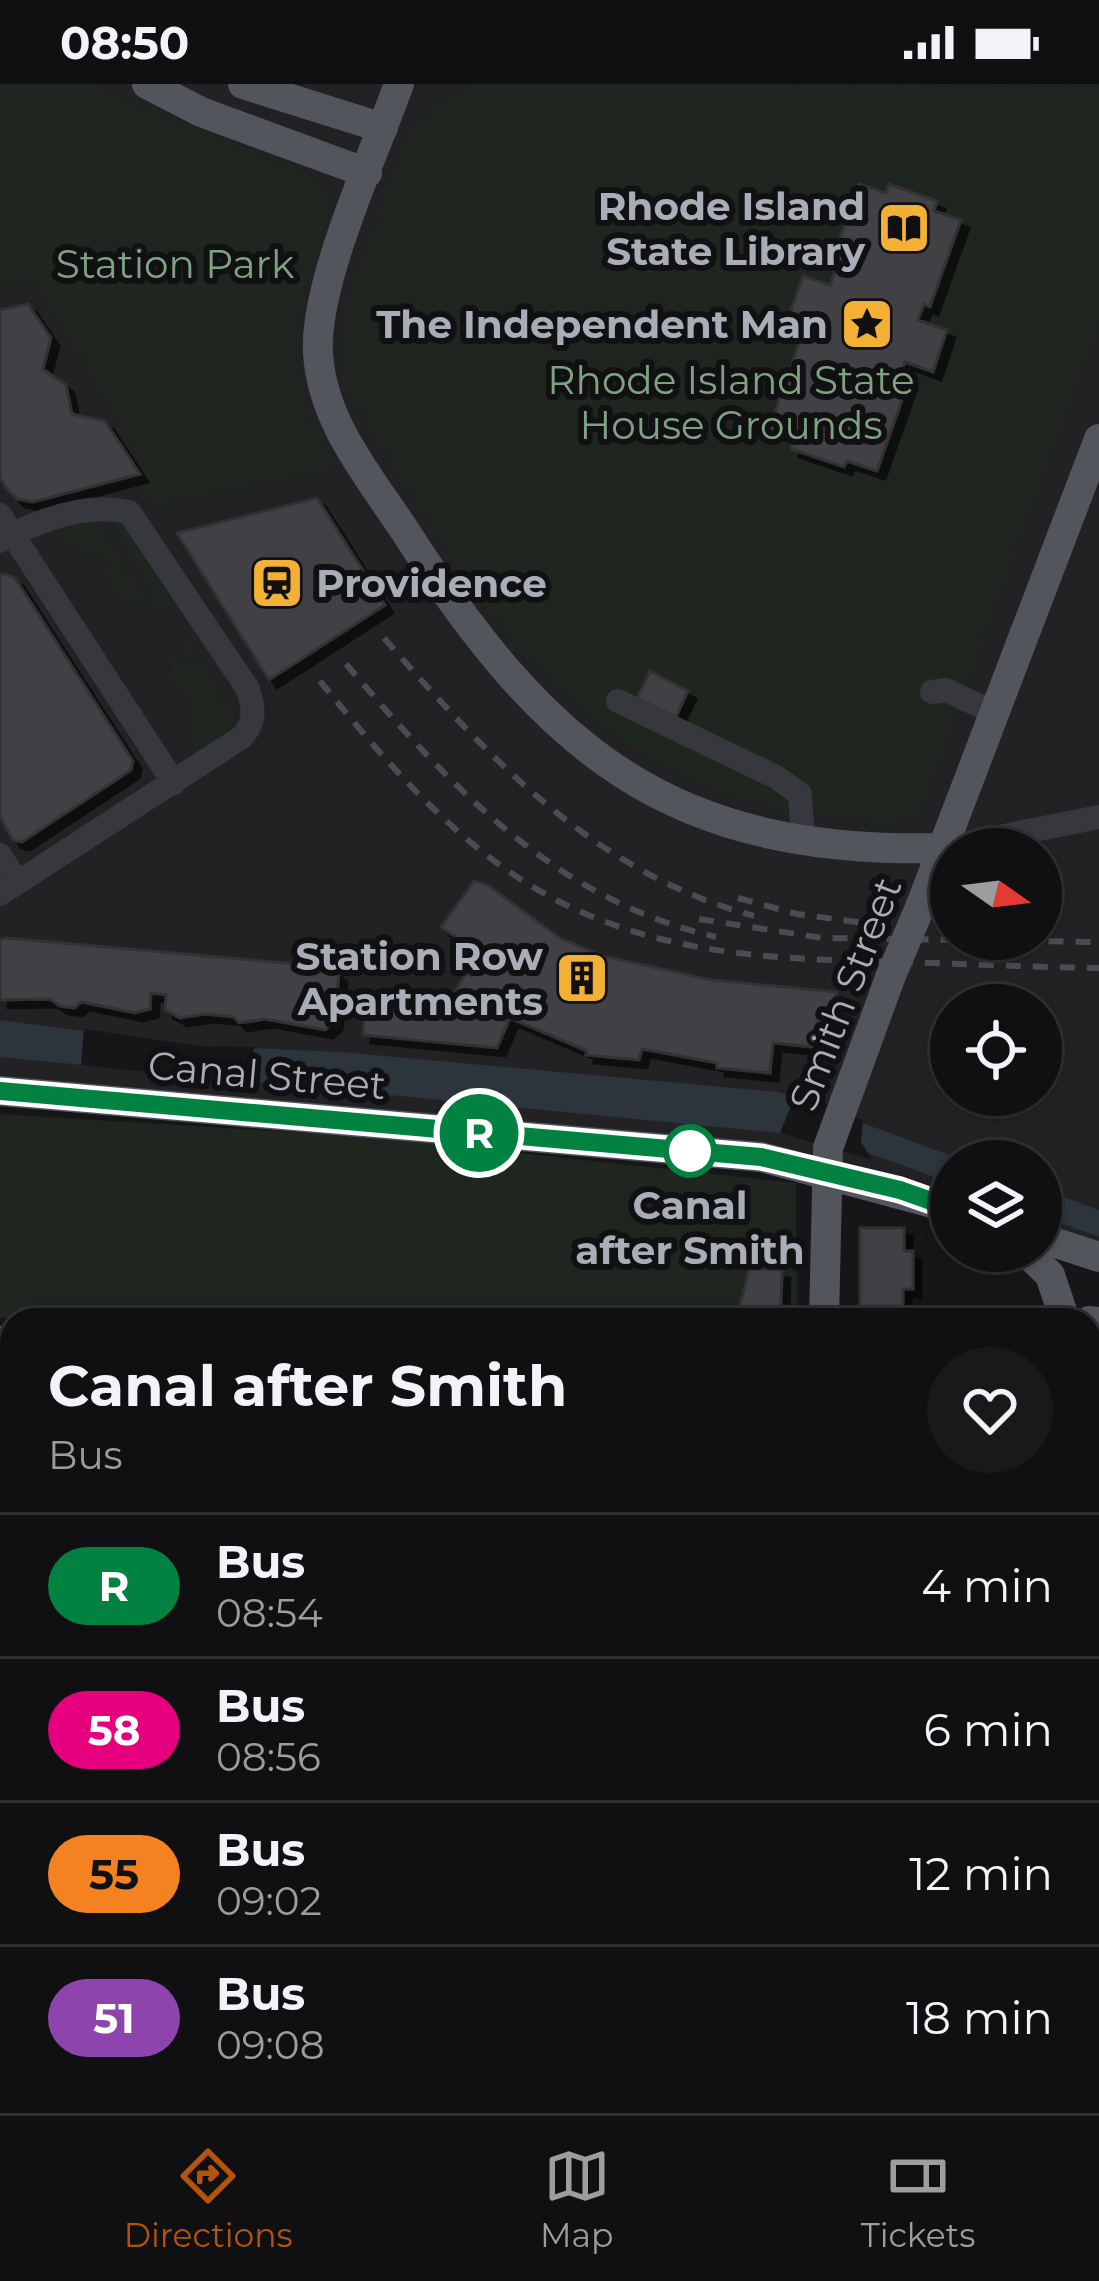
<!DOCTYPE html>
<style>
body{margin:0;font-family:Montserrat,sans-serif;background:#19191b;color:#f1f3f6;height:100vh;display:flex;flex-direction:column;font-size:45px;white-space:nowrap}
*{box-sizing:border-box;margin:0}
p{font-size:39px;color:#9c9d9f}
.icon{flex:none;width:66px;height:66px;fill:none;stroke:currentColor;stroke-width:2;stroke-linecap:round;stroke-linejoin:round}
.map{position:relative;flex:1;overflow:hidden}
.drawer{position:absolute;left:0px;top:1224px;width:1101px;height:807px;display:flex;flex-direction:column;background:#101012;border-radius:36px 36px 0 0;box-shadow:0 3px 9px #0004,0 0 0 3px #303032}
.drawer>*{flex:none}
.badge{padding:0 24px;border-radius:39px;font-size:42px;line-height:78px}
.needle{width:78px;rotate:104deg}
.fabs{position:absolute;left:930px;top:744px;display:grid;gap:24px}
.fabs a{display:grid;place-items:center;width:132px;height:132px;border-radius:50%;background:#101012;box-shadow:0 3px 9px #0004,0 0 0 3px #303032;font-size:60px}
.map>.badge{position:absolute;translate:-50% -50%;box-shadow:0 0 0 6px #fff}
.round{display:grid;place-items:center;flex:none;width:126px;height:126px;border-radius:63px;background:#19191b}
.headline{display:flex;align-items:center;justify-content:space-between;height:204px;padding:0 48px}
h1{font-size:57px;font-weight:700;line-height:90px}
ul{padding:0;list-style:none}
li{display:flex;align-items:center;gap:36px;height:144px;padding:0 48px;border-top:3px solid #303032}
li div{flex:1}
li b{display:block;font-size:45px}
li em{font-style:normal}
li .badge{min-width:132px;font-weight:700;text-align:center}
.status{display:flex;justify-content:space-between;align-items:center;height:84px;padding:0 60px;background:#101012;direction:ltr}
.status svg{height:33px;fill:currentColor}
.menu{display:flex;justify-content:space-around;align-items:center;height:168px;border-top:3px solid #303032;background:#101012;font-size:33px;color:#9c9d9f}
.menu a{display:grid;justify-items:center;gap:6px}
.menu .active{color:#b45309}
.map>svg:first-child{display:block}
.built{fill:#222225;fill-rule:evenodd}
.green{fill:#1e261f}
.water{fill:#2c353c}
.pier{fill:#161618}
.building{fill:#404145;stroke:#303034;stroke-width:3;filter:url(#shadow)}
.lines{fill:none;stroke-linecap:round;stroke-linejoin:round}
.minor{stroke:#37383d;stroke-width:24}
.major{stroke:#53555c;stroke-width:30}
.rail{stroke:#4a4c52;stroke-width:6;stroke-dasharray:15 12;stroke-linecap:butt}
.major-bridge{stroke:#53555c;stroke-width:30}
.line-casing{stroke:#fff;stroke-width:27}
.line{stroke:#028241;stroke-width:18}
.stop-dot{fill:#fff;stroke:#028241;stroke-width:6}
.labels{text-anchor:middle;stroke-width:12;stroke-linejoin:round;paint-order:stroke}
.poi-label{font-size:39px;font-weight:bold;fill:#a8adb8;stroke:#111113;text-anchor:end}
.park-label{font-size:39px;fill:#7fa381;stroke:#111113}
.street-label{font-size:39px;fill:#a8adb8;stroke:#111113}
.stop-label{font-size:39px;font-weight:bold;fill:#a8adb8;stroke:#111113}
</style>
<div class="status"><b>08:50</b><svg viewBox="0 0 49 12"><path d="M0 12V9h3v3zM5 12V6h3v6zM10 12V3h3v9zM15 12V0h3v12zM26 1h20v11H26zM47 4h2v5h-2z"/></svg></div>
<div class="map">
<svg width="1099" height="2029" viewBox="0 0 1099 2029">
<defs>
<filter id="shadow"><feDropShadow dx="8" dy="8" stdDeviation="0" flood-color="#0009"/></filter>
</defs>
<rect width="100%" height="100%" fill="#161618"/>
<!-- built -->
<path class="built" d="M0 0H1099V1185L1041 1165V1077H951V1135L750 1067 0 1017ZM951 765H1041V855H951ZM951 921H1041V1011H951Z
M0 1565H12V1762L0 1761Z"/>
<!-- green -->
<path class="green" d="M0 0H89L322 96C348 125 300 196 297 236 294 265 297 301 308 329 316 349 339 363 328 387L158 422 138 406 147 383 35 196 0 202Z
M478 0 1099 3V234L917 734C891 747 847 735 818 732 570 703 465 500 349 308L342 267 350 209 411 46 447 12Z
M110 437 125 438 182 525 173 528 121 516 101 472 74 466 56 454 57 446 87 439 99 444 147 520 157 513Z
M194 544 198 550 187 558 234 633 230 646 194 667C190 652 192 641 192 626 191 598 156 606 175 564L190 586 196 584 180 554Z
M0 1030 371 1053 796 1099 797 1225 0 1234Z
M0 1286 12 1291V1444L0 1443Z"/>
<!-- water -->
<path class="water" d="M0 936 198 962 341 968 779 1008 965 1077H951V1099L871 1070 780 1049 0 973Z
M1041 1105 1099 1126V1153L1041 1132Z"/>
<!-- pier -->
<path class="pier" d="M84 945 198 962 254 963 251 999 81 981Z
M797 1007 863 1036 861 1058 872 1076 780 1049Z"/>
<!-- building -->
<path class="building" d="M859 100 886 109 889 100 937 117 934 127 961 136 930 223 924 220 918 236 947 246 933 288 905 278 900 292 909 296 877 387 847 377 844 383 791 365 794 354 769 345 800 256 809 259 813 248 786 239 803 192 830 201 835 187 829 185Z
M28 220 51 254 43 285 66 301 72 330 105 337 140 390 33 418 17 415 6 404 0 394V226Z
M317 414 385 521 269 596 177 449Z
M5 490 15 494 133 677 131 686 22 758 13 756 0 733V491Z
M650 587 688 607 676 633 637 614Z
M474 797 488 801 560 854 603 872 712 896 837 908 812 963 773 959 770 989 717 984V979L642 965 639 976 586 971 587 967 510 934 497 964 363 951 365 918 389 920 406 928 407 922 437 912 451 914 466 889 471 892 483 872 441 843Z
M6 854 330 883 339 890 334 938 325 946 265 935 239 939 234 933 206 930 180 934 165 926 166 911 151 909 150 925 135 929 81 918 75 924 60 922 50 915 0 916V855Z
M860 1144H904V1167H913V1205H903V1222H860Z
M749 1185 782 1186 781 1224 740 1222Z
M0 1468 11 1469 12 1545 0 1544Z
M0 1582H12V1621H0Z
M238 2019H277L275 2029H237Z
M335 2019H377L381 2020 379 2029H337Z
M892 2019H931L927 2029H891Z"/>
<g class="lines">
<!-- minor -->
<path class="minor" d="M0 431 174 699
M0 457C37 437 86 418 129 428L248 605C254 625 256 637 242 653L0 810
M932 608 946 606 997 630
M618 617 776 693 800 710 803 755
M944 764 1099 733
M0 771 17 798
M1089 1338 1099 1341
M1089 1549 1099 1548
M0 1562H12
M0 1756H12
M1089 1868 1099 1870
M0 1944 12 1945
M602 2019 668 2029
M304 2029 305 2019
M500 2029 501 2019
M998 2029 1000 2019"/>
<!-- major -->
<path class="major" d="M147 0 201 28 367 89
M243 0 383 44
M399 0C374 70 314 199 318 269 322 338 369 392 405 447 547 668 670 771 944 764
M921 821 1099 355
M0 1007 761 1073 951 1124
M1041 1154 1099 1173
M1025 1167 1050 1191 1065 1236
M824 1236 828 1064 890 894
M1089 1237 1099 1238
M0 1257H12
M1089 1286 1099 1293
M1089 1315 1099 1318"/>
<!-- rail -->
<path class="rail" d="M384 554C491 676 593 788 754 832
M346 580C450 702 553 815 716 853
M320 597C380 671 446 749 528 800 643 871 767 875 898 878 965 880 1032 883 1099 884
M738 814 797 830 879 841
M699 835 822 854 1099 858"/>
<!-- major-bridge -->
<path class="major-bridge" d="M890 894 921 821"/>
</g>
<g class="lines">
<!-- line casing -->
<g class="line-casing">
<path id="line" d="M0 1007 761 1073 900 1106 951 1124"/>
</g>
<!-- line -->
<use href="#line" class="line"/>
</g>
<!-- icons -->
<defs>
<g id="library-square" transform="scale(2.7)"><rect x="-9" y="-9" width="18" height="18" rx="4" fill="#f2b134" stroke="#111113"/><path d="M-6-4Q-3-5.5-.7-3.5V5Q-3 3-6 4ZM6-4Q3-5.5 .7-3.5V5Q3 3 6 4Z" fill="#111"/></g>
<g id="sight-square" transform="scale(2.7)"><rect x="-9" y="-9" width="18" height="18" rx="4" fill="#f2b134" stroke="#111113"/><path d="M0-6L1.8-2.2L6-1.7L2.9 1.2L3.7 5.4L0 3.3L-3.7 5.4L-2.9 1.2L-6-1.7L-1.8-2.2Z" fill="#111"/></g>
<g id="station-square" transform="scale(2.7)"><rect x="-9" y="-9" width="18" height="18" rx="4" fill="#f2b134" stroke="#111113"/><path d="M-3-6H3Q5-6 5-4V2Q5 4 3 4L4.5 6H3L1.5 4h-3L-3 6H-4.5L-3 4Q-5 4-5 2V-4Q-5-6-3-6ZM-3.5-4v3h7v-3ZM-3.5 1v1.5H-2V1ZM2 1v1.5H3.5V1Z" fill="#111"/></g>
<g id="building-square" transform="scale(2.7)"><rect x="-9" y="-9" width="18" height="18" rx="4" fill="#f2b134" stroke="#111113"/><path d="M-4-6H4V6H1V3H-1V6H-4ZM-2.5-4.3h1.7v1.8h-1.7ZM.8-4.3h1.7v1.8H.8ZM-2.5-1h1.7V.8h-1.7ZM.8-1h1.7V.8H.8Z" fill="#111"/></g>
</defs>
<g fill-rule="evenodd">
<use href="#library-square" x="904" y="144"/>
<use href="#sight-square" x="867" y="240"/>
<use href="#station-square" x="277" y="499"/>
<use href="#building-square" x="582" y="894"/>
</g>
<!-- markers -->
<circle class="stop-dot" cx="690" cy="1067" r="24"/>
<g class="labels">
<!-- poi labels -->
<g class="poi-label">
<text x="865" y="136">Rhode Island<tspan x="865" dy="45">State Library</tspan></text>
<text x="828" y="254">The Independent Man</text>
<text x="316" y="513" text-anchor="start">Providence</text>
<text x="543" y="886">Station Row<tspan x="543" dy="45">Apartments</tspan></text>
</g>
<!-- park labels -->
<g class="park-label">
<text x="175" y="194">Station Park</text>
<text x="731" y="310">Rhode Island State<tspan x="731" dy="45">House Grounds</tspan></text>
</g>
<!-- street labels -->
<g class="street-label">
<text transform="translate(845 910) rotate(-69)" y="14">Smith Street</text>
<text transform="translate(267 991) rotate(5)" y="14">Canal Street</text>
</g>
<!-- stop labels -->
<g class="stop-label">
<text x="690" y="1135">Canal<tspan x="690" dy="45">after Smith</tspan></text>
</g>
</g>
</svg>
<div class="fabs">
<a><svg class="needle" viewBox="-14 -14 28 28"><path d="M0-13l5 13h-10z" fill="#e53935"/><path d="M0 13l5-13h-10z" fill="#9c9d9f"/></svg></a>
<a><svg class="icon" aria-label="locate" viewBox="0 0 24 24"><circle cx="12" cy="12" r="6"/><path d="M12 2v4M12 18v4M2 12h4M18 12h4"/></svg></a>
<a><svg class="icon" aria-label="layers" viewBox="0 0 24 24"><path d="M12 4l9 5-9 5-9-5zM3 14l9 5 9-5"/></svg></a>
</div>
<b class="badge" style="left:479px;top:1049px;background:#028241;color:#fff">R</b>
<section class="drawer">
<div class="headline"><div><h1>Canal after Smith</h1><p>Bus</p></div><a class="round"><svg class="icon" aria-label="heart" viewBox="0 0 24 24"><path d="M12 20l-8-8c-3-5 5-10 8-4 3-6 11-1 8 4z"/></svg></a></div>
<ul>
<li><span class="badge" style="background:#028241;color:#fff">R</span><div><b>Bus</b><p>08:54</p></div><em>4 min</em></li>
<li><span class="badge" style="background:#e6007e;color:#fff">58</span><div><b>Bus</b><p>08:56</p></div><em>6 min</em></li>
<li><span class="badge" style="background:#f58220;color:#111">55</span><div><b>Bus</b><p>09:02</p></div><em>12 min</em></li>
<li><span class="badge" style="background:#8e44ad;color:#fff">51</span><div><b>Bus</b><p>09:08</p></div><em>18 min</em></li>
</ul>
</section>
</div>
<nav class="menu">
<a class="active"><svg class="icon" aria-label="directions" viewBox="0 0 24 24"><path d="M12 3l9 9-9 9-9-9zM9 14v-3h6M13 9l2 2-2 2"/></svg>Directions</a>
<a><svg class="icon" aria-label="map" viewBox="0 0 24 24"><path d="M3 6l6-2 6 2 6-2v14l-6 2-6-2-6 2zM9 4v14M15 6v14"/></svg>Map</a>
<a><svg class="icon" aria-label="tickets" viewBox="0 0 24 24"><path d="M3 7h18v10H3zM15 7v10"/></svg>Tickets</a>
</nav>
